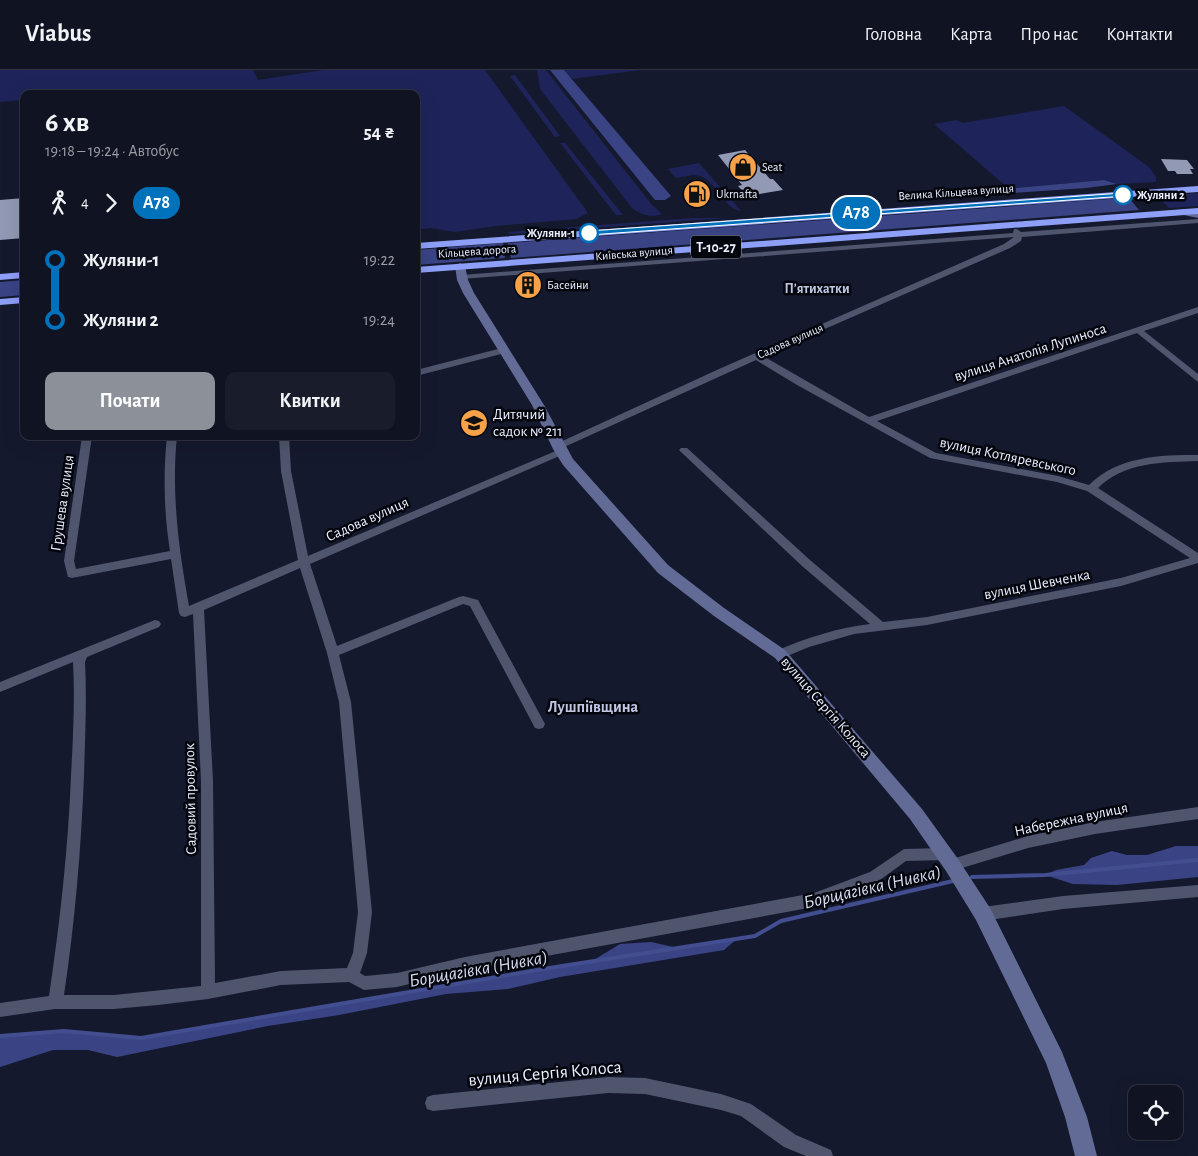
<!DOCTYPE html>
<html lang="uk">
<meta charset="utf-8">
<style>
body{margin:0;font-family:"Alegreya Sans",sans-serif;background:#191c2a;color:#f1f3f6;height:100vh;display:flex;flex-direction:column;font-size:19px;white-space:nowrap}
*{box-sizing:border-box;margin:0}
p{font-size:16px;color:#9c9ea5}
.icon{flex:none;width:28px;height:28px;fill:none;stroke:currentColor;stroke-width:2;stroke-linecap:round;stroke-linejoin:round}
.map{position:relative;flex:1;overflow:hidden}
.panel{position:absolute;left:20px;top:20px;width:400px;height:350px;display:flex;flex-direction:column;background:#101322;border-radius:10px;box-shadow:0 5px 20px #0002,0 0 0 1px #303240}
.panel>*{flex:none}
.badge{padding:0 10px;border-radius:16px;font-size:18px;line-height:32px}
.controls{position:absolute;left:1128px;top:1015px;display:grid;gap:10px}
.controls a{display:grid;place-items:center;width:55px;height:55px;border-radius:10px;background:#101322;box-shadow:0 5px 20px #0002,0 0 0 1px #303240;font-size:25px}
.map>.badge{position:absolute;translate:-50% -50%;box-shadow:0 0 0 2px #fff}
.legs{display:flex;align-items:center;gap:8px;height:55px;padding:0 25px;font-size:16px}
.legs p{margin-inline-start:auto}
.overview{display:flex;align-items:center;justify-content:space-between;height:85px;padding:0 25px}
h1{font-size:28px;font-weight:700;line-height:38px}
.action{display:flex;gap:10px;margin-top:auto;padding:10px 25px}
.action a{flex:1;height:58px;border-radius:10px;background:#8c9099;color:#fff;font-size:20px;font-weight:700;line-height:58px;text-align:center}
.action a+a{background:#191c2a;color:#f1f3f6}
ul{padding:0 25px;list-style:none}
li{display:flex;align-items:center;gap:18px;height:60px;font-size:19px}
li i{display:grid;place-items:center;width:8px;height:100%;margin:0 6px;background:currentColor}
li i::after{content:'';width:12px;height:12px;margin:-6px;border:4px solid;border-radius:50%;background:#101322}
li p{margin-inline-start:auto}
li:first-child i{background:linear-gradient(#0000 50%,currentColor 0)}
li:last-child i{background:linear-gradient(currentColor 50%,#0000 0)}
header{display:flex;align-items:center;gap:30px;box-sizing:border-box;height:70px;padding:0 25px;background:#101322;border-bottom:1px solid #303240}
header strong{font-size:24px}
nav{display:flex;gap:28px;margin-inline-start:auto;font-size:18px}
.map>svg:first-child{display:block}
.green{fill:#1e2459}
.forest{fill:#3a4485}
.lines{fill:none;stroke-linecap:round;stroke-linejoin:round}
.stream{stroke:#424e8f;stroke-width:4}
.building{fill:#9299b4}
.street{fill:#4f556d;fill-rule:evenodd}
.secondary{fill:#626b96;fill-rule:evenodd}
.highway{fill:#8d9ff7;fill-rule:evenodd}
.line-1{fill:#0072bc;stroke:#fff}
.stop-1-dot{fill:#fff;stroke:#0072bc;stroke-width:2.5}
.labels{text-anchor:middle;stroke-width:5;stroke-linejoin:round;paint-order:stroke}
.far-poi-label{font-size:12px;fill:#ecf0ff;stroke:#04060d;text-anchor:start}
.far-street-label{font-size:12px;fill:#ecf0ff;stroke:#04060d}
.far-stop-label{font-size:12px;font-weight:bold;fill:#ecf0ff;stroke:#04060d;text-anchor:start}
.shield{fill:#04060d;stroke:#a6aab6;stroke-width:1}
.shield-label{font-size:14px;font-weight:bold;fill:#ecf0ff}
.far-neighbourhood-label{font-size:14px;font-weight:bold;fill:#bfc7e3;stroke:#04060d}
.street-label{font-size:15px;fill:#ecf0ff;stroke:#04060d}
.poi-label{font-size:15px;fill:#ecf0ff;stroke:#04060d;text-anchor:start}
.neighbourhood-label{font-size:16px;font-weight:bold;fill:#bfc7e3;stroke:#04060d}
.near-street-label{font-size:18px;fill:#ecf0ff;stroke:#04060d}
.near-water-label{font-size:19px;font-style:italic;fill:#d7ddf0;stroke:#04060d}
</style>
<header>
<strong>Viabus</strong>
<nav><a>Головна</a><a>Карта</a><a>Про нас</a><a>Контакти</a></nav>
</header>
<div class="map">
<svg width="1198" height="1086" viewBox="0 0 1198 1086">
<rect width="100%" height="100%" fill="#15192e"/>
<!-- green -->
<path class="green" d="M0 0H253L258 10 323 0H485L588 143 576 149 495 156 455 162 431 158 416 160V24H24V30L0 32Z
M537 0H546L652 135 662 144C653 148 640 145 632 138L540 19Z
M564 0H641L572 9Z
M515 5 560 66 555 67 510 6Z
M1064 36 1149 97 1156 107V112L1117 114 1104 110 1016 118 1014 123 934 54 957 50 962 53Z
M560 73H565L623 145H616Z
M699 93 741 141C721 138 717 107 695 105 690 105 682 107 676 108L668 99Z
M1198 123V136L1169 138 1157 126Z
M693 148H727L512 164 507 162Z"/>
<!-- forest -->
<path class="forest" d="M550 0H564L671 126 665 130H655Z
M1104 110 1117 114 1086 118 1014 123 1016 118Z
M1123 128H1129L1139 140 511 188 508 173Z
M503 173 505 188 416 195V180Z
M24 210V225L0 227V212Z
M1176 776H1198V807L1117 815 1073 814 1045 805 1056 800 1084 795 1091 788 1112 781 1127 785H1147Z
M738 868 724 880 560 907 508 919 446 924 339 945 268 956 117 987 88 980H53L0 997V966L64 961 141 968 592 891 620 874 651 872 678 878Z"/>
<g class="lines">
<!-- stream -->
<path class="stream" d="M972 807 1045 805 1198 790
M0 966 64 961 141 968 543 899 755 866 781 851 953 811"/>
</g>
<!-- building -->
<path class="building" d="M745 80 770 109H773L783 120 747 126 738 116 742 115 718 85Z
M1161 89 1187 90 1194 99H1190L1193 104H1177L1175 101H1168Z
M24 128V168L0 170V130Z"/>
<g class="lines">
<!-- street -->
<path class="street" d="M1198 149V153L1022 167 1021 171 1010 178 763 286 869 347 1198 237V243L1144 261 1198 304V312L1137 263 877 351 936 383 1058 406 1089 415C1118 386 1160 385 1198 385V391C1163 392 1124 392 1098 418L1198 483V493L1121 516 927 555 854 564 809 577 780 589 776 587 774 584 776 581C806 568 837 558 870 554L802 496 681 382 679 380 681 378H687L810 490 883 552 927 547 1121 508 1190 488 1087 421 1057 412 930 388 797 315 756 290 562 378 559 379 554 376 556 374 719 299 1004 174 1014 167 461 209 457 207 461 205 1013 163 1014 159H1017L1021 162Z
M502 278 506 281 505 283 416 306V300Z
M82 366H92L74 491 76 499 170 481C164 443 163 405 167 366H177C171 424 179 480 189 536L298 490 281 401 279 366H289L291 401 308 486 558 380H564L566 382 564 384 310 494 337 576 459 527 463 526 478 530 545 654 543 658 539 659 535 658 470 536 463 534 339 585 351 632 372 842 367 883 360 903 365 906 397 903 465 887 814 823 870 802 904 779 945 778 950 780 952 784 950 788 945 790 906 791 880 810 814 837 464 901 397 917 364 920 349 912 281 915 208 929 158 935 114 939H55L0 947V933L49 926C60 852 68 780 71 706 73 668 75 630 73 592L0 622V612L155 550 159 551 161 554 159 557 87 587 85 592C87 630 85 668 84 706 81 779 75 852 64 925H114L201 916V711L193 544 185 547 181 546 179 543 171 489 72 508 68 507 64 491ZM300 498 327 583 339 632 358 842 353 883 347 898 281 901 215 913 213 711 204 540Z
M1198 737V749L1095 764 1028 778 952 801 947 799 945 795 947 791 952 789 1028 766 1095 752Z
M1198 815V827L1063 839 983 851 978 849 976 844 978 839 983 837 1063 826Z
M608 1007 645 1008 721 1024 751 1034 796 1065 831 1080 833 1086H806L784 1077 741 1046 721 1040 645 1024 608 1023 433 1041 427 1039 425 1033 427 1027 433 1025Z"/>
<!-- secondary -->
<path class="secondary" d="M1183 139 1198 142V148L1179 144V140Z
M460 193 465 196 468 210 474 223 544 335 573 389 668 495 724 538 785 580 922 739 958 789 990 838 1062 982 1087 1047 1097 1086H1075L1065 1047 1046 993 976 850 946 801 910 749 775 588 714 546 658 503 563 395 553 379 532 335 463 223 457 210 455 196Z"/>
<!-- highway -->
<path class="highway" d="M1198 116V122L416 179V173Z
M1198 138V144L416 203V197Z
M24 202V208L0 210V204Z
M24 227V233L0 235V229Z"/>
</g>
<!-- line-1 -->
<path class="line-1" d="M1123 123H1125V126L589 165 585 163 589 161Z"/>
<!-- icons -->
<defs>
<g id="shop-disc" transform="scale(1.4375)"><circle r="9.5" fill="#f7a248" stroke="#04060d"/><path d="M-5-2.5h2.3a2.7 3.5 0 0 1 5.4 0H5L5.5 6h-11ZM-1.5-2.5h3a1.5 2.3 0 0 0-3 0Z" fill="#111"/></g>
<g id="fuel-disc" transform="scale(1.4375)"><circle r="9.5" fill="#f7a248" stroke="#04060d"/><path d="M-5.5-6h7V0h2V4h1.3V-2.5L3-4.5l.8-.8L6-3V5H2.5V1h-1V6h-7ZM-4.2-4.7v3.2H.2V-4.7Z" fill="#111"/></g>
<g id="building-disc" transform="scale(1.4375)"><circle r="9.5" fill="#f7a248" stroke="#04060d"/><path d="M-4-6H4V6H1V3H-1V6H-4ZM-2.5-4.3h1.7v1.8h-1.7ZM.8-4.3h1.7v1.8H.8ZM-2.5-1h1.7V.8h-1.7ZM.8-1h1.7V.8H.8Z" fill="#111"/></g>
<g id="school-disc" transform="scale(1.4375)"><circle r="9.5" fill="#f7a248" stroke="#04060d"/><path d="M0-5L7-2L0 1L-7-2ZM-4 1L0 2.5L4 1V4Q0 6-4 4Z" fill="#111"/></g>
</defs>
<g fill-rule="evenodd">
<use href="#shop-disc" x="743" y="97"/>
<use href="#fuel-disc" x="697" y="124"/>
<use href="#building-disc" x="528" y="215"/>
<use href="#school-disc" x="474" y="353"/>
</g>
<!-- markers -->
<g class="stop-1-dot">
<circle cx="1123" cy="125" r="9"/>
<circle cx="589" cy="163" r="9"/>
</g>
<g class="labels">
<!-- far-poi labels -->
<g class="far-poi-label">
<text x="762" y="101">Seat</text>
<text x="716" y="128">Ukrnafta</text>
<text x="547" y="219">Басейни</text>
</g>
<!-- far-street labels -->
<g class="far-street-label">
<text transform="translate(956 122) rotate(-4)" y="4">Велика Кільцева вулиця</text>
<text transform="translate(477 181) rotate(-4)" y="4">Кільцева дорога</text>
<text transform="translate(634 183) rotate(-5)" y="4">Київська вулиця</text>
<text transform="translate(790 271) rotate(-24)" y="4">Садова вулиця</text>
</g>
<!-- far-stop labels -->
<g class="far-stop-label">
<text x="1137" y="129">Жуляни 2</text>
<text x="575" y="167" text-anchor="end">Жуляни-1</text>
</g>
<!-- shield labels -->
<rect class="shield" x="691" y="165.5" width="50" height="23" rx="4"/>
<g class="shield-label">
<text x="716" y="182">Т-10-27</text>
</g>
<!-- far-neighbourhood labels -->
<g class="far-neighbourhood-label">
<text x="817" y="223">Пʼятихатки</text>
</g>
<!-- street labels -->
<g class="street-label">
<text transform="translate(1030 282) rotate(-18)" y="5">вулиця Анатолія Лупиноса</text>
<text transform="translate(1008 386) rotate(12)" y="5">вулиця Котляревського</text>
<text transform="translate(62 433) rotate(-82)" y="5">Грушева вулиця</text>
<text transform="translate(367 449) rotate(-24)" y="5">Садова вулиця</text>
<text transform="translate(1037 514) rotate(-11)" y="5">вулиця Шевченка</text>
<text transform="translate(826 637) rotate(49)" y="5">вулиця Сергія Колоса</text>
<text transform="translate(190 729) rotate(-91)" y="5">Садовий провулок</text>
<text transform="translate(1071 749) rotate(-12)" y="5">Набережна вулиця</text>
</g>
<!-- poi labels -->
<g class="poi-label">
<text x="493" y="349">Дитячий<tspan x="493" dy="17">садок № 211</tspan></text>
</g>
<!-- neighbourhood labels -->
<g class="neighbourhood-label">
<text x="593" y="642">Лушпіївщина</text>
</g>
<!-- near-street labels -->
<g class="near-street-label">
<text transform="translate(545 1003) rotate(-5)" y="6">вулиця Сергія Колоса</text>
</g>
<!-- near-water labels -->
<g class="near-water-label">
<text transform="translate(872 816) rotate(-13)" y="7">Борщагівка (Нивка)</text>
<text transform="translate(478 898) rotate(-10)" y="7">Борщагівка (Нивка)</text>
</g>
</g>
</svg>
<div class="controls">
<a><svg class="icon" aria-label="locate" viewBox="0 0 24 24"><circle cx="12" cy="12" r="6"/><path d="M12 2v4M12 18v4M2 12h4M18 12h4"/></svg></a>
</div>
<b class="badge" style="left:856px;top:143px;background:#0072bc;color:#fff">А78</b>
<section class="panel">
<div class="overview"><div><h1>6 хв</h1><p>19:18 – 19:24 · Автобус</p></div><b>54 ₴</b></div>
<div class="legs"><svg class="icon" aria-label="walk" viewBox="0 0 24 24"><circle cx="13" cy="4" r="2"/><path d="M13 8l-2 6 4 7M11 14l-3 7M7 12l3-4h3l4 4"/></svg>4<svg class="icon" aria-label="forward" viewBox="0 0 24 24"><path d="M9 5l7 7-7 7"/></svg><b class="badge" style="background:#0072bc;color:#fff">А78</b></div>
<ul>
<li><i style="color:#0072bc"></i><b>Жуляни-1</b><p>19:22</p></li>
<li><i style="color:#0072bc"></i><b>Жуляни 2</b><p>19:24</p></li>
</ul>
<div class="action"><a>Почати</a><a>Квитки</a></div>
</section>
</div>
